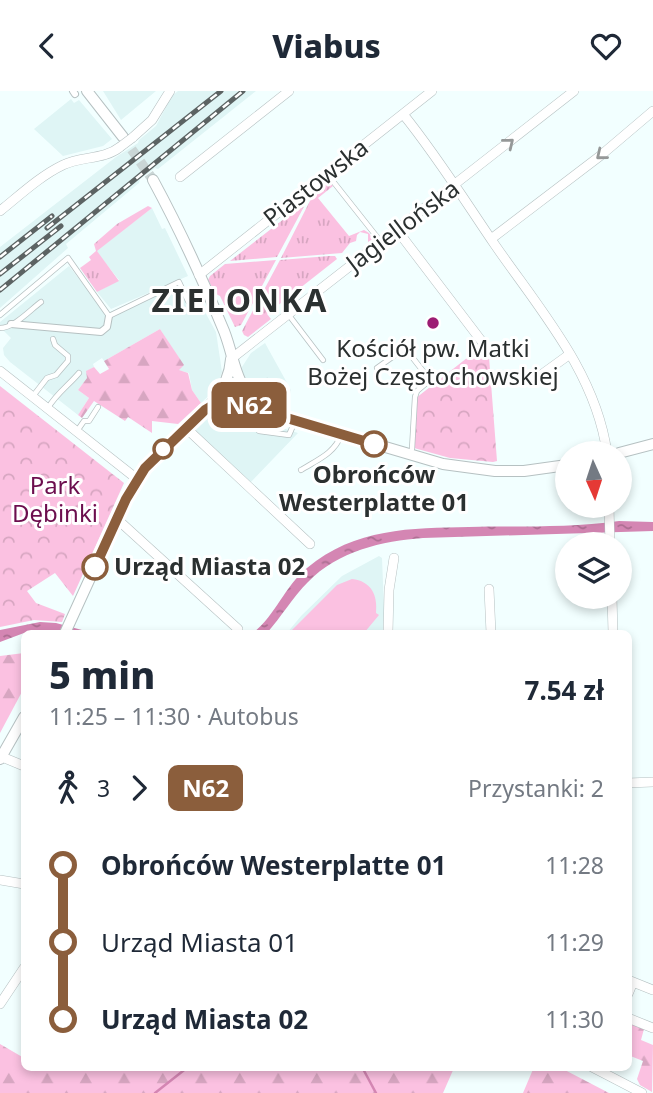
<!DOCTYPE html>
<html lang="pl">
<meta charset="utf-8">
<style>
body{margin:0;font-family:"Noto Sans",sans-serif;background:#f2f2f3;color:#1f2937;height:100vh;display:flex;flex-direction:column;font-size:26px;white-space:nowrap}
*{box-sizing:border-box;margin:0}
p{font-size:23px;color:#747a83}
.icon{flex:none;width:38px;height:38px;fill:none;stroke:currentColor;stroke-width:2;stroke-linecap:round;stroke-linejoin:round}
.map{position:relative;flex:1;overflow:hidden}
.sheet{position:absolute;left:21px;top:539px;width:611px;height:441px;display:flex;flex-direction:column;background:#fff;border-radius:10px;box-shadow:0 4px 10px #0003}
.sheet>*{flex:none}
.badge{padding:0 14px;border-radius:10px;font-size:24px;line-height:46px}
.needle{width:46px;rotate:177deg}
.tools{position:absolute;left:555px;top:350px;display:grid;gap:14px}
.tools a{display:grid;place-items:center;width:77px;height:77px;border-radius:50%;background:#fff;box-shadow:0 4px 10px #0003;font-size:35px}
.map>.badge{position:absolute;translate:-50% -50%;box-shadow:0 0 0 4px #fff}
.legs{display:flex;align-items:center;gap:10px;height:77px;padding:0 28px;font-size:23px}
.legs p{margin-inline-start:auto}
.overview{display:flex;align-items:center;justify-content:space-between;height:119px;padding:0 28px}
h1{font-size:38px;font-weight:800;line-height:52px}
ul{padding:0 28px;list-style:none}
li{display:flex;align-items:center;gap:24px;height:77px;font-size:26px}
li i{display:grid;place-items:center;width:10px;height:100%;margin:0 9px;background:currentColor}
li i::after{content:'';width:18px;height:18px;margin:-9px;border:5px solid;border-radius:50%;background:#fff}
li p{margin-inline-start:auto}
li:first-child i{background:linear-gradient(#0000 50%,currentColor 0)}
li:last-child i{background:linear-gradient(currentColor 50%,#0000 0)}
header{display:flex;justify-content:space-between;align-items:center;height:91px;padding:0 28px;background:#fff;font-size:32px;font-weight:800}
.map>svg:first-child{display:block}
.built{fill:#dff5f5}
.grass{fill:url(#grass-tufts)}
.forest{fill:url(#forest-firs)}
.park{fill:url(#park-crowns)}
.garden{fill:#fbc1e1}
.water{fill:url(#water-ripples)}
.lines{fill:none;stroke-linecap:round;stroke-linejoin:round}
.stream{stroke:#d486b3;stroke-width:2.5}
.tertiary-tunnel{stroke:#cad6d6;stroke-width:10;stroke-dasharray:10 5;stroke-linecap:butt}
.service-casing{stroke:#b6c1c2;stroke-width:6}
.pedestrian-casing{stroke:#b6c1c2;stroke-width:8}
.minor-casing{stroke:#b6c1c2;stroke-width:10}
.tertiary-casing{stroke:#b6c1c2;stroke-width:12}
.service{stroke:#fff;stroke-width:4.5}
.pedestrian{stroke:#fff;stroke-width:6}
.minor{stroke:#fff;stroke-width:9}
.tertiary{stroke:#fff;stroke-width:10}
.rail-casing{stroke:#5c6363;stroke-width:5}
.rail{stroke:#fff;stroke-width:2.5;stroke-dasharray:8;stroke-linecap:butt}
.minor-bridge-casing{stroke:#b6c1c2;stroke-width:10;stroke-linecap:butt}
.minor-bridge{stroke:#fff;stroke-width:9}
.oneway{stroke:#959898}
.line-1-casing{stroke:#fff;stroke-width:16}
.line-1{stroke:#8b5e3c;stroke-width:10}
.poi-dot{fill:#9c1d73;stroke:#fff;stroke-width:2.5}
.stop-1-dot{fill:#fff;stroke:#8b5e3c;stroke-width:3.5}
.labels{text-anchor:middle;stroke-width:6;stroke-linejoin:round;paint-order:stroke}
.street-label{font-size:24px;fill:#2b3030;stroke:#fff}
.poi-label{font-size:24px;fill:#2b3030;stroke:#fff}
.stop-label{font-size:24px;font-weight:bold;fill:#2b3030;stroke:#fff}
.park-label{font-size:24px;fill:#6c0e4e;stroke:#fff}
.district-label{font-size:32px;font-weight:bold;letter-spacing:2px;fill:#2b3030;stroke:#fff}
</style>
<header><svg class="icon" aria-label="back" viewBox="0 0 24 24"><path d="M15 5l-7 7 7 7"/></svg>Viabus<svg class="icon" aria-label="heart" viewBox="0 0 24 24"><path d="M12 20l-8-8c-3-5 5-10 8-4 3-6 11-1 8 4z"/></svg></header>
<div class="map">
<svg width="653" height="1002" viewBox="0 0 653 1002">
<defs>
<pattern id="grass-tufts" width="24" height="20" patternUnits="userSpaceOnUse" patternTransform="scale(1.75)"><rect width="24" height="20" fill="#fbc1e1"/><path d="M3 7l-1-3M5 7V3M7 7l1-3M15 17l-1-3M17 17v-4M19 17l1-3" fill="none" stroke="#d7a6c1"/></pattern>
<pattern id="forest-firs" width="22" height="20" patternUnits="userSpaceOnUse" patternTransform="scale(1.75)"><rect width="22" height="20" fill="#fbc1e1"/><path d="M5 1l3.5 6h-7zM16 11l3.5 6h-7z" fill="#d7a6c1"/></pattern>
<pattern id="park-crowns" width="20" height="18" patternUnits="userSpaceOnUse" patternTransform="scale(1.75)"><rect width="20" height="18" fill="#fbc1e1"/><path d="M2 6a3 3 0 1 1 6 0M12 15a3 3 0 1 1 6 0" fill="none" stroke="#d7a6c1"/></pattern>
<pattern id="water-ripples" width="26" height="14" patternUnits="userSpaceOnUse" patternTransform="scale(1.75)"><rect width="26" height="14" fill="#d486b3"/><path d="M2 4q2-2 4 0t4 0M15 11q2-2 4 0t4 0" fill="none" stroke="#ac6e92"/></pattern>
</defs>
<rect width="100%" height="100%" fill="#f2ffff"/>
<!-- built -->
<path class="built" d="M103 0H156L121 29Z
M178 0H256L158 78 155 77 140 88 139 92 66 153 68 157 0 217V156L116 66 138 52 139 49 156 35 172 5Z
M71 8 74 12 79 9 112 48 103 55 63 65 34 38Z
M152 117 162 138 165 137 188 185 111 218 97 201 119 189 96 160Z
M69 175 106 223 181 189 193 216 200 212 216 241 222 281 216 298 201 312 192 299 189 282 178 279 183 274 160 238 104 270 102 267 93 273 94 276 87 280V287L78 299 89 307 78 324 10 271 4 264 3 257 11 247 0 236V231Z
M265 252 291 299 286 319 275 316 262 307 240 279 251 262Z
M229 312H232L241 320 258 329 298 342 249 393 194 339 213 322 216 324Z
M379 465 382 467 385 542H287L301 525 342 485Z"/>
<!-- grass -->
<path class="grass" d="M329 91 333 95 318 107 349 145 364 139 369 142 373 148 368 151V143L360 141 357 144 356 150 350 152 342 162 281 167 314 102Z
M307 110 277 166 230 170Z
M148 115 152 117 97 160 119 190 97 201 80 177 91 169 89 166 96 160 94 153 117 133Z
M329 165H335L337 168 267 223 271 228 248 246 244 244 242 240 280 169Z
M276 169 241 234 235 236 220 205 216 203 208 189 210 185 225 173Z"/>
<!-- forest -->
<path class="forest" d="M160 238 184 274 179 279 188 282 192 299 201 312 178 333 152 330V342L128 326 125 330 94 310 82 327 78 324 89 307 78 299 87 287 86 280 94 276 100 283 109 278 104 270Z
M24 562V597L0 642V565Z
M628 931 644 938 641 949 653 954 652 1001 640 994 637 988 643 970 628 964Z
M0 953 24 967V976L42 977 49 980 52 976 454 977 443 1002H0Z
M534 976 561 977 609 1002H523Z"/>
<!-- park -->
<path class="park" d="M481 256 489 266 497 370 493 371 450 367 414 357 416 307Z
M0 295 124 392 73 505 55 482 27 500 36 512 65 523 62 531 34 529 0 536Z"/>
<!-- garden -->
<path class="garden" d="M352 488C371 490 378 504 376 522L379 524 364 542H289L337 494Z"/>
<!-- water -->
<path class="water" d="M619 430 653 431V440L423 447C382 450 338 460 308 491 293 506 281 526 267 542H253C275 525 285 495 307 477 355 437 411 437 469 436 519 435 570 437 619 430Z
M40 531 56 532 93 542H24L0 551V539Z"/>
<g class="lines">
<!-- stream -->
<path class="stream" d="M362 976 376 1002
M155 1002 188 976"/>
<!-- tertiary-tunnel -->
<path class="tertiary-tunnel" d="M123 46 153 89"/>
<!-- service casing -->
<g class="service-casing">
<path id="service" d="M328 84 381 151
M288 223 323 269
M0 224 68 167 109 225 179 191 188 210 205 202
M0 237C14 237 30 219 41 211
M377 277 405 257 430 289 417 300 415 306 412 358
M267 290 274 302 270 322
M33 305 47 287 56 284 68 270V265L55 254 53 248
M48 317C56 303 69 294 79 282
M77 340 84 330H89L98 316
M259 340 289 344 295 330
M301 379C317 369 335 362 341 344"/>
</g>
<!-- pedestrian casing -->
<g class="pedestrian-casing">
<path id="pedestrian" d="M73 0 75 3
M11 233 101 241 107 236 109 225"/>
</g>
<!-- minor casing -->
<g class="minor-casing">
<path id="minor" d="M403 23C437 65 465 110 495 154 540 219 596 282 607 362
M132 47 152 29 170 0
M180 86 289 0
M0 120C20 104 40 85 63 74 81 65 104 69 120 56
M397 139 483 252
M491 148 600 65 653 20
M199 184 432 0
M231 268 574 0
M0 280 137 388
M529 286 541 284 570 263
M186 337 310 453
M609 415 610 453
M117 428 238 538
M489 498 491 542
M612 506 613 542
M388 542 389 499 394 467
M2 666 24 675
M628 692 653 691
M0 789 24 793
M628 889 653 899
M628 903 633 891
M0 913 24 877
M628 927 653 937
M592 976 642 1002"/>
</g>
<!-- tertiary casing -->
<g class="tertiary-casing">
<path id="tertiary" d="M87 0 123 46
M153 89C179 137 203 189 224 240 236 271 233 291 260 315
M223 297 228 306 270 322 443 373 495 380H524L567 374
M619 362 653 353
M65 542C79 512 93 481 107 450 118 426 128 400 144 379 171 342 228 317 231 268
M0 668 24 626"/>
</g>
<!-- service -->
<use href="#service" class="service"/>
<!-- pedestrian -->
<use href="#pedestrian" class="pedestrian"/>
<!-- minor -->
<use href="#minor" class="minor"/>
<!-- tertiary -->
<use href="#tertiary" class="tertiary"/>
<!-- rail casing -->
<g class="rail-casing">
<path id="rail" d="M47 137 221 0
M0 166 52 125
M0 183 61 135
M0 199 243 0"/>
</g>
<!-- rail -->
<use href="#rail" class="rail"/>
<!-- minor-bridge casing -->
<g class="minor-bridge-casing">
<path id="minor-bridge" d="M120 56 132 47"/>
</g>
<!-- minor-bridge -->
<use href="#minor-bridge" class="minor-bridge"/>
</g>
<!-- one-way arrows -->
<defs><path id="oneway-chevron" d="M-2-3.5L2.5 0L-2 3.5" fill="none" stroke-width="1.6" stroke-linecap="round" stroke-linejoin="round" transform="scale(1.75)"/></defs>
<g class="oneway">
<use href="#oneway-chevron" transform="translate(509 52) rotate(-39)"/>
<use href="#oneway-chevron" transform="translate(601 64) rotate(141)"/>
</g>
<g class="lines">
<!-- line-1 casing -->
<g class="line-1-casing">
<path id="line-1" d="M95 476 126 408 145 377 205 319 225 307 237 308 270 322 374 353"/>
</g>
<!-- line-1 -->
<use href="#line-1" class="line-1"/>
</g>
<!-- markers -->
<circle class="poi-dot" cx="433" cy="232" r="7"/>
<g class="stop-1-dot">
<circle cx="374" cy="353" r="12"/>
<circle cx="163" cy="358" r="9"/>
<circle cx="95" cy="476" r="12"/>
</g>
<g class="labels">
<!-- street labels -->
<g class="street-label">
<text transform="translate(316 92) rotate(-38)" y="8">Piastowska</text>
<text transform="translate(403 135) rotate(-37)" y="8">Jagiellońska</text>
</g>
<!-- poi labels -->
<g class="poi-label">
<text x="433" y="266">Kościół pw. Matki<tspan x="433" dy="28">Bożej Częstochowskiej</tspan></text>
</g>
<!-- stop labels -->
<g class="stop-label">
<text x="374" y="392">Obrońców<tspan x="374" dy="28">Westerplatte 01</tspan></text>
<text x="114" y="484" text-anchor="start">Urząd Miasta 02</text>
</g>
<!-- park labels -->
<g class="park-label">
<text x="55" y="403">Park<tspan x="55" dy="28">Dębinki</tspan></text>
</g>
<!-- district labels -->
<g class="district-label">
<text x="240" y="221">ZIELONKA</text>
</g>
</g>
</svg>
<div class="tools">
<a><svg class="needle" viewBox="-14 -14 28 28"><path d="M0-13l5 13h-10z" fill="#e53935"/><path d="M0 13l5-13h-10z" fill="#747a83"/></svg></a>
<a><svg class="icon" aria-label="layers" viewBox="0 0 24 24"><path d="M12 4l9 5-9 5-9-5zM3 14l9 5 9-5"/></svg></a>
</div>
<b class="badge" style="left:249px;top:314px;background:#8b5e3c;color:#fff">N62</b>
<section class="sheet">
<div class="overview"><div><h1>5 min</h1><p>11:25 – 11:30 · Autobus</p></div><b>7.54 zł</b></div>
<div class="legs"><svg class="icon" aria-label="walk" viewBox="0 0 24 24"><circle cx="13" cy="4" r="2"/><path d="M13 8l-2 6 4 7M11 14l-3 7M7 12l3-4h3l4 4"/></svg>3<svg class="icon" aria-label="forward" viewBox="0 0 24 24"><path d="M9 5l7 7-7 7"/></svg><b class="badge" style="background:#8b5e3c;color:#fff">N62</b><p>Przystanki: 2</p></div>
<ul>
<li><i style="color:#8b5e3c"></i><b>Obrońców Westerplatte 01</b><p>11:28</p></li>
<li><i style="color:#8b5e3c"></i><span>Urząd Miasta 01</span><p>11:29</p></li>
<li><i style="color:#8b5e3c"></i><b>Urząd Miasta 02</b><p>11:30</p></li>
</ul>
</section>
</div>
